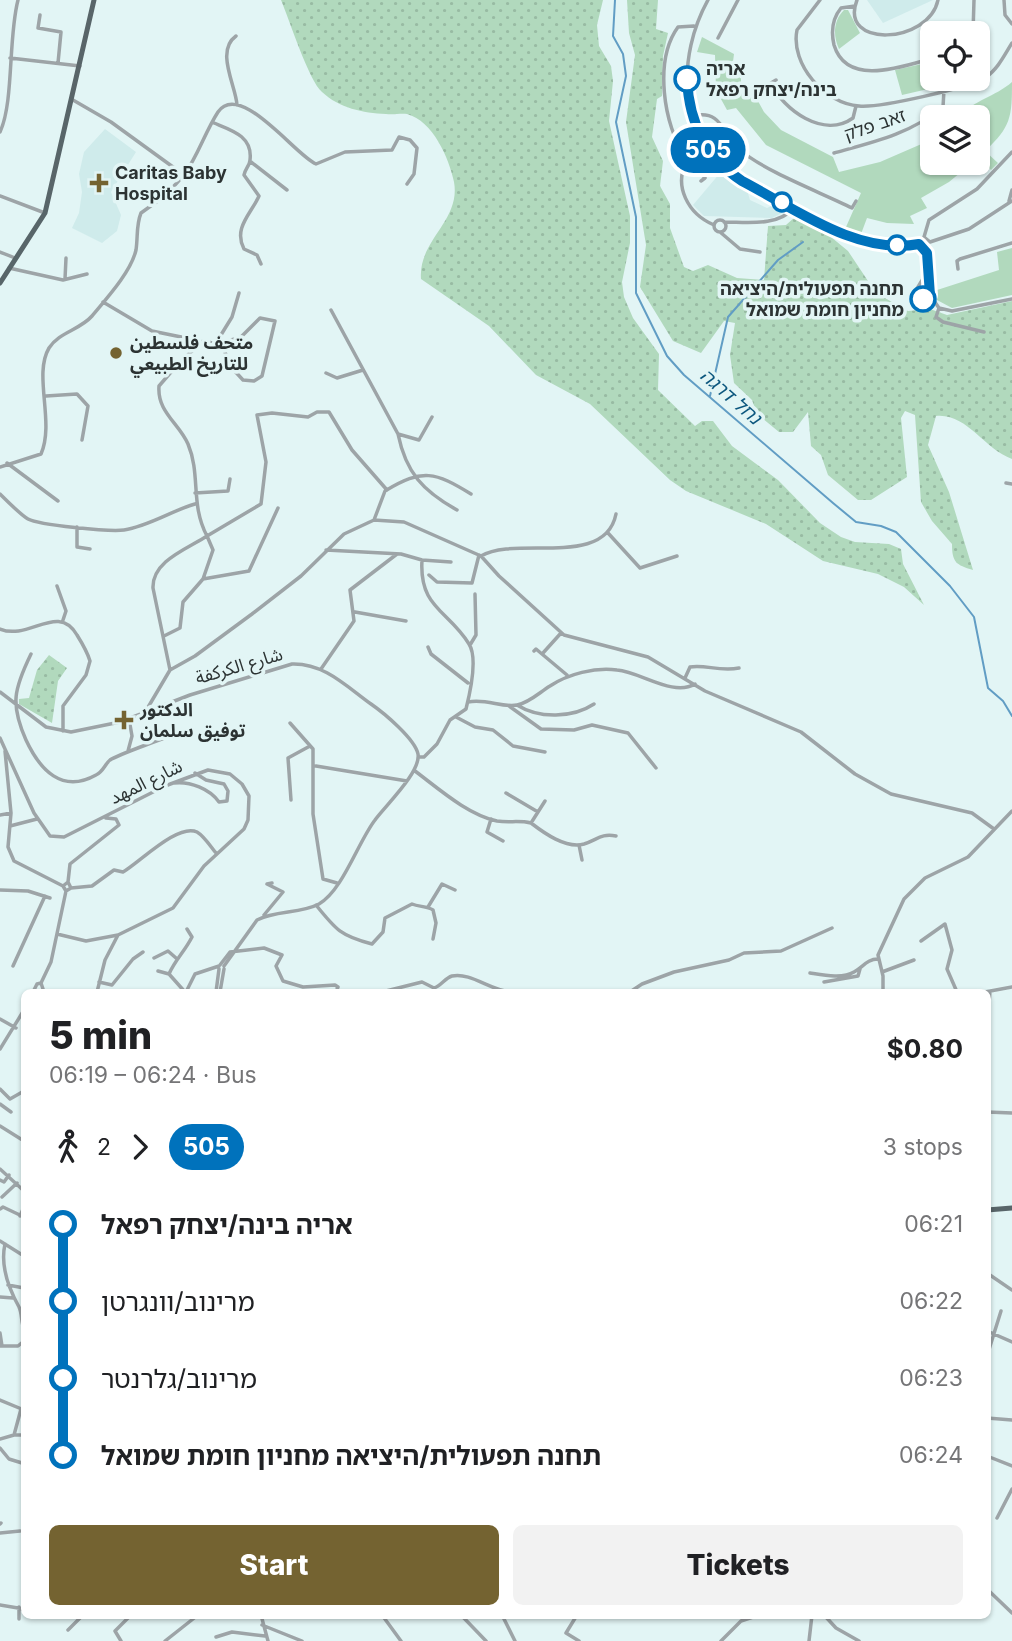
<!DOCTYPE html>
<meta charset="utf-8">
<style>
body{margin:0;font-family:Inter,"Noto Sans Arabic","Noto Sans Hebrew",sans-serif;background:#f2f2f2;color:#202124;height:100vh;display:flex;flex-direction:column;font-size:26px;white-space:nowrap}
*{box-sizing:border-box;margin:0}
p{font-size:23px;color:#757577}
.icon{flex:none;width:38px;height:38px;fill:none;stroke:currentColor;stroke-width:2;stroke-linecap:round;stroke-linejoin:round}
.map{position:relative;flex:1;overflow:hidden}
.details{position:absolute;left:21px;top:989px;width:970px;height:630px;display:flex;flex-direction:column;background:#fff;border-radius:10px;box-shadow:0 2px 5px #0004}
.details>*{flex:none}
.badge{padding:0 14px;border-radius:23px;font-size:24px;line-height:46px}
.fabs{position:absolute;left:920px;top:21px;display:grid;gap:14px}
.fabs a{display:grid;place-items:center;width:70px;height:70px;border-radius:10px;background:#fff;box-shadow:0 2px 5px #0004;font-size:35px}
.map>.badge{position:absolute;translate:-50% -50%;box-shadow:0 0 0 4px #fff}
.legs{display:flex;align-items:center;gap:10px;height:77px;padding:0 28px;font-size:23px}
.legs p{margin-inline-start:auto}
.overview{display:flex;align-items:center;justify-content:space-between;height:119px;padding:0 28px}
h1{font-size:38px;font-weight:800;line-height:52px}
.cta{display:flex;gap:14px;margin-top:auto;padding:14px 28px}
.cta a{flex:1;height:80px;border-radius:10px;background:#746331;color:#fff;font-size:28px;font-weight:800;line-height:80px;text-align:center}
.cta a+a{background:#f2f2f2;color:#202124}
ul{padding:0 28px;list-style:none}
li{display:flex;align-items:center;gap:24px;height:77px;font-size:26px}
li i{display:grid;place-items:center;width:10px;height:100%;margin:0 9px;background:currentColor}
li i::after{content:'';width:18px;height:18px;margin:-9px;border:5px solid;border-radius:50%;background:#fff}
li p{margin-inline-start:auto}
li:first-child i{background:linear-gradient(#0000 50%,currentColor 0)}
li:last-child i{background:linear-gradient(currentColor 50%,#0000 0)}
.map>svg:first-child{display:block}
.built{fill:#cfebeb}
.grass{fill:url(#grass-dots)}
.green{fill:#b1d9bd}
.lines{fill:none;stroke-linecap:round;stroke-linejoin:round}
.stream{stroke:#619dc4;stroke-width:2}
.minor{stroke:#9da4a7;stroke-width:3.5}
.major{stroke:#586569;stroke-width:5}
.line-1-casing{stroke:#fff;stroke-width:16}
.line-1{stroke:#0072bc;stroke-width:10}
.stop-1-dot{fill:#fff;stroke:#0072bc;stroke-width:3.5}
.poi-dot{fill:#746331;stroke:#e2f5f5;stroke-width:2.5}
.labels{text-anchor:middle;stroke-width:7;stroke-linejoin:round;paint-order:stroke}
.stop-label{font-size:18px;font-weight:bold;fill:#2c3333;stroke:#e2f5f5;text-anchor:start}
.street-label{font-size:18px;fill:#2c3333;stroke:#e2f5f5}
.poi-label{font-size:18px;font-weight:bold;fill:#2c3333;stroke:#e2f5f5;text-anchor:start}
.water-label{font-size:19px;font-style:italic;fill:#0c577e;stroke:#e2f5f5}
</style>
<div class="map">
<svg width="1012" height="1641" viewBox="0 0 1012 1641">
<defs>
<pattern id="grass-dots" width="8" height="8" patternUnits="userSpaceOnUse" patternTransform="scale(1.75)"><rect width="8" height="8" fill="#b1d9bd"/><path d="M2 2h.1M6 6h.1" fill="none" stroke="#98bba3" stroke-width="1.8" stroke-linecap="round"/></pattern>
</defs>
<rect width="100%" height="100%" fill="#e2f5f5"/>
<!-- built -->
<path class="built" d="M867 0H933L883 23Z
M105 129 136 152 111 192 121 215 117 231 102 243 72 228 79 213 82 192 79 174 84 152Z
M720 173 747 190 750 200 767 208 773 205 783 208 784 212 772 218 704 216 693 205Z"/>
<!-- grass -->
<path class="grass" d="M281 0H603L597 25 599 46 611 66 613 81 609 121 630 216V243L622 282 624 297 633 318 659 354 658 390 695 426 702 421H713L732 446 778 480 820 523 841 537 855 542 889 544 901 549 903 564 924 605 904 587 878 574 823 561 766 524 686 491 670 480 590 404 536 375 489 326 421 279C418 240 461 221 454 182 449 158 433 121 407 114 401 113 393 115 386 114 363 113 339 108 322 92 309 81 289 19 281 0Z
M627 0H658L656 29 668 33 663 56 662 96 657 99 652 137 663 161 660 186 670 204V228L684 267 693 271 708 265 737 278 764 280 768 226 786 225 795 217 828 230 831 237 848 251 876 293 908 311 930 309 947 315 1012 301V459C984 449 967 413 936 416L928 445 949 492 973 570C956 565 952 562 952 544L932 521 921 502 915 415 905 411 901 418 907 477 871 500H858L828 475 821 455 811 446 808 412 793 432H779L757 414 752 400 734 383 730 355 735 323 724 321 701 353 673 341 640 287 646 245 626 122 635 55 629 33Z
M49 655 67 668 58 681 52 723 19 704V699L29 698 37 670Z"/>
<!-- green -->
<path class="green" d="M844 10H848L860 33 839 49C833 36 833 21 844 10Z
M702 37 734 54 731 77 741 75V92L732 94 743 93V83H748L764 112 781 130 833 157 839 172 880 162 933 139V163H972L949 182 921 198 927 208 910 216 914 224 887 223 867 218 861 234 846 227 861 193 766 145 736 108 727 110 716 90 715 55 697 52Z
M922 64 928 89 902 95 895 70Z
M1012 82C1012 117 1011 127 985 151L998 163 991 170 978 157V117H960C973 100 995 97 1012 82Z
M1012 248V295L952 308 937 300 934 291 999 270 997 252Z"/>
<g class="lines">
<!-- stream -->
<path class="stream" d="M615 0 613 36 623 54 626 76 616 122 636 217V293L667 356 684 375 833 503 856 522 881 526 896 532 950 586 974 617 988 688 1003 701 1012 716
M710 396 728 317 778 260 803 242"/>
<!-- minor -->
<path class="minor" d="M708 0C677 56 677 133 732 175 754 191 783 203 808 215 843 233 878 251 919 244
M820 0 797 30C790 64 825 104 859 106 880 108 969 88 986 77 998 69 1005 54 1012 43
M857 0C838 49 929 44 938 0
M1004 0 1005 15 1012 24
M855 6 841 8C832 19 831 32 834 45 847 88 904 66 933 58
M40 15 38 28 61 32 58 63
M694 26 678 27C654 60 663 125 686 158 691 165 699 171 705 178L701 181
M973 33 974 0
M236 36C215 51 236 86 237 105
M718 38 738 0
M10 58 80 66
M776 80 771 83C783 110 824 139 853 118L856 106
M73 100 111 122 184 175C198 156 205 132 218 112 240 80 296 156 316 164L345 152 392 150 399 137 410 140 417 148 414 174 407 184
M693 116C723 109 722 135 740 150 766 172 820 192 852 208L856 201
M214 123C231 130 253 136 250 160 250 165 245 169 244 175L259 196C251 214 233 228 244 249L257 255 261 264
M0 132C14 102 8 38 18 0
M834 153C874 142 910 134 943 107L944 90
M687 160C673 186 688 214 714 225
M251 162 287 190
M0 196 45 213
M1009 201 1012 190
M714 226a6 6 0 1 1 12 0a6 6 0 1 1-12 0Z
M724 222C747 222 777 227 794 208
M720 232 740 249 760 252
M924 237 929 220 977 189 1012 152
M930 242 969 229 1012 201
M919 244 924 237 930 242
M926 248 930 295 939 308 952 311 1012 299
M0 252 15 258
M9 268 63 280 87 274
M958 269 957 261 960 259 1012 243
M927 272 915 292 923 299 930 295
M65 279 66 258
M103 302 152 331 191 339 190 352
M939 308 936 317 943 322 984 332
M331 310 398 434
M216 343 232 317 239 293
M326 373 337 378 363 370
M46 396 77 394 88 406 82 440
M432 417 419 440 398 434C406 473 423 491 457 510
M7 463 58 501
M0 467 41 454C55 422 33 375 49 348 59 332 80 330 92 316 106 299 131 272 136 250 138 237 136 225 141 213L166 195 183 176
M1006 483 1012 484
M195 493 228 491 230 479
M0 494C7 501 21 515 28 519 39 525 110 532 124 530 149 526 171 511 195 504
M374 520 385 491C423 468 435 472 471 494
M77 527V547L90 549
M608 533 640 568 677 556
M326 550 401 554 422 560 451 562
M481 556C516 535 605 569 616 514
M429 575 437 582 472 583 479 555
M203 579 249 571 278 508
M57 586 66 611 63 620
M355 612 406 621
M0 629C29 641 58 602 77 635 82 643 87 651 90 661L86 675 63 706V731
M164 636 180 628 183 602 203 579 213 550 207 536 261 504 266 462 257 415 272 413 308 417 317 412H329L352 450 387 490
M470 645 476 635 475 594
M428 647 431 654 468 683
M534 651 536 649 567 675
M543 653 561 633
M31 654C14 689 10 704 26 740 40 770 62 794 96 775 103 772 105 764 110 760 117 755 175 734 185 731
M321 669 354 621 350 590 397 554
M170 670 195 656 252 614 301 576 344 534 374 520 404 522 481 556 499 576 564 635 648 657 705 691 801 732 855 774 891 794 972 813 994 829
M685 678 690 667C705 664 719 672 739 668
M0 692 46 727 71 732 120 722 190 695 292 664C324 663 346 686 371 704 384 713 415 739 418 754 421 772 386 805 375 820 358 842 343 890 319 904 300 914 276 910 257 920L224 966
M468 702C486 698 502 708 517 705 529 703 540 692 550 686 568 674 595 667 617 670 641 672 673 697 695 684
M517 705C539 719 573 718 594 704
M509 706 541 729 574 730 592 725 628 733 656 768
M147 709 170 670 153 588C152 561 187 549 207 536 190 504 201 475 188 444 179 423 157 412 159 386L178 364 203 341 222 345 231 367 243 380 254 381 262 376 275 321 260 318 240 338 216 343
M456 717 475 727 493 730 513 746 545 752
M290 723 313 749V814L323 879 337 883
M0 738 34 813 50 836 64 837 165 786 208 770 230 774 242 784 249 796 248 820 244 829 204 866 173 908 118 935 105 960 97 992
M5 751 11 813 8 847 14 861 63 886 66 891 71 888 68 882 63 886
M128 751 132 736 129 719
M418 757H424L437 744 450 720 466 709C470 693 478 658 469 644 448 610 419 608 422 560
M316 766 407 781
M415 771C439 789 468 815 497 821 510 823 518 820 531 823L545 801
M174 783C190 781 210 789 219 802L227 801 228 791 224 784 206 780 195 773
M506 793 538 812
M291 800 288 758 310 746
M0 815 11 813
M491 819 487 832 503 841
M531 823C544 833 566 849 584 844 597 840 601 833 616 836
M10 826 37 819
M579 845 582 860
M68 882 70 864 119 825 116 819 106 818
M71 888 92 886 114 870 123 872C140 862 178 823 197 832 204 836 211 847 216 853
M0 890 28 891 50 898
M316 905C336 930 341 936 372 944L383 932 385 918 412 904C419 907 427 906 433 910L436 923 433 939
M428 907 442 884 455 890
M264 915 283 892 267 884 272 883
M57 934 86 941 118 935
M921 941 945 924 952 950 947 969 957 992
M154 958 168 951 176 958
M220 965 230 952 264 948 282 955 276 966 283 981 303 987 335 985 338 987 336 992
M13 966 45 896
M158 971 169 974
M882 972 914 960
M810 973C823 975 843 979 854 972 863 967 867 959 878 959
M99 982 112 985 133 959 143 952
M824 982 858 976 860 969
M33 992 37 984 41 983
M44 992 41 983 51 962 66 891
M185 992 169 974C175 960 185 951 192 937L187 929
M186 992 195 974 219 966
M216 992 219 969
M220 992 224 969
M382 992 422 982 434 988C441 986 445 978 452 976 471 972 491 991 511 992
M630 992 642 984 674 972 729 960 744 953 781 951 832 928
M883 992V976L878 955 904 899 925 878 968 857 1012 811
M985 992 1012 987
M0 1019 16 1028
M987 1029 990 991
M0 1049 24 1010
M0 1089 10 1099 24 1091
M0 1104 11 1112
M987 1112 1012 1113
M0 1126 24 1141
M0 1169 24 1191
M0 1180 4 1182 9 1175
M2 1197 17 1183
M0 1209 3 1207 24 1217
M20 1216 24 1207
M0 1241 24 1256
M5 1244C0 1266 9 1289 19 1307 22 1313 21 1322 24 1329
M987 1273 1012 1290
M8 1285 24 1288
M0 1297 13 1298
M987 1331 1012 1342
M0 1333 2 1346
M0 1346H18L24 1341
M987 1356 1001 1311
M0 1400 24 1410
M987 1418 1012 1420
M14 1435H22
M0 1439 14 1435 21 1409
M0 1448 9 1459 22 1463
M987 1456 1012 1466
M997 1518 1012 1489
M0 1524 1 1523
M0 1533 20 1531
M987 1589 1012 1613
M0 1605 24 1609
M19 1607V1619
M261 1615 268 1641
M382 1615 401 1641
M461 1615 486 1641
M502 1615 515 1641
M577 1615 566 1633 579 1641
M796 1615 811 1617
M824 1615 836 1628 859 1641
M262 1625 302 1641
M68 1630 83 1615
M216 1637 232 1632 265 1636
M121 1641 115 1631 131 1615
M165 1641 198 1615
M721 1641 741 1621 759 1615
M809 1641 812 1615"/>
<!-- major -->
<path class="major" d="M0 283 45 213 94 0
M987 1210 1012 1208"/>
</g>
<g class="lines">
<!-- line-1 casing -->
<g class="line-1-casing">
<path id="line-1" d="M687 79C689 122 705 157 742 181 794 208 858 256 919 244L927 253 930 295 923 299"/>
</g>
<!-- line-1 -->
<use href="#line-1" class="line-1"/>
</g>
<!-- markers -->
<g class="stop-1-dot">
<circle cx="687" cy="79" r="12"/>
<circle cx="782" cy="202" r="9"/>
<circle cx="897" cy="245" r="9"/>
<circle cx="923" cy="299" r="12"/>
</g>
<g class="poi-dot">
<path d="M95.5 172.5h7v7h7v7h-7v7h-7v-7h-7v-7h7z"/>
<circle cx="116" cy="353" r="7"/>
<path d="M120.5 709.5h7v7h7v7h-7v7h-7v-7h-7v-7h7z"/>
</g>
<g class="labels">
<!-- stop labels -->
<g class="stop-label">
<text x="706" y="75">אריה<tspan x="706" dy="21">בינה/יצחק רפאל</tspan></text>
<text x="904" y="295" text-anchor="end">תחנה תפעולית/היציאה<tspan x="904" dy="21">מחניון חומת שמואל</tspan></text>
</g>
<!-- street labels -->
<g class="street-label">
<text transform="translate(875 125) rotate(-19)" y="6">זאב פלק</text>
<text transform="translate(239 666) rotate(-16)" y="6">شارع الكركفة</text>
<text transform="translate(146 782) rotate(-26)" y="6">شارع المهد</text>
</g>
<!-- poi labels -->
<g class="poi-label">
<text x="115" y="179">Caritas Baby<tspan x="115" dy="21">Hospital</tspan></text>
<text x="130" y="349">متحف فلسطين<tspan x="130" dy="21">للتاريخ الطبيعي</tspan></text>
<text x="140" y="716">الدكتور<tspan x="140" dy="21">توفيق سلمان</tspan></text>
</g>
<!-- water labels -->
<g class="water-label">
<text transform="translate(731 396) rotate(41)" y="7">נחל דרגה</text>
</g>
</g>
</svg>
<div class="fabs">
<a><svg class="icon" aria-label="locate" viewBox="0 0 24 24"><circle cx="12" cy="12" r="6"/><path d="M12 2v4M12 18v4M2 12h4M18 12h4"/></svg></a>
<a><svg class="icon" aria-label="layers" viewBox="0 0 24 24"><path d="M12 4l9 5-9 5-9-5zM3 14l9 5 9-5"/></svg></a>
</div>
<b class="badge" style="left:708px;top:150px;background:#0072bc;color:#fff">505</b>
<section class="details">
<div class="overview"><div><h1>5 min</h1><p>06:19 – 06:24 · Bus</p></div><b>$0.80</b></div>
<div class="legs"><svg class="icon" aria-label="walk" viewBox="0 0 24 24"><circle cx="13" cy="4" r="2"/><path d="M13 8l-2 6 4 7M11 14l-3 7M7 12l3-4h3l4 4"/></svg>2<svg class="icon" aria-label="forward" viewBox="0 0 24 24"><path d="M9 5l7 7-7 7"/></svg><b class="badge" style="background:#0072bc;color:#fff">505</b><p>3 stops</p></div>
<ul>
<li><i style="color:#0072bc"></i><b>אריה בינה/יצחק רפאל</b><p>06:21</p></li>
<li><i style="color:#0072bc"></i><span>מרינוב/וונגרטן</span><p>06:22</p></li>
<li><i style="color:#0072bc"></i><span>מרינוב/גלרנטר</span><p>06:23</p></li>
<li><i style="color:#0072bc"></i><b>תחנה תפעולית/היציאה מחניון חומת שמואל</b><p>06:24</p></li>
</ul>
<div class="cta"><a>Start</a><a>Tickets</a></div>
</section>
</div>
